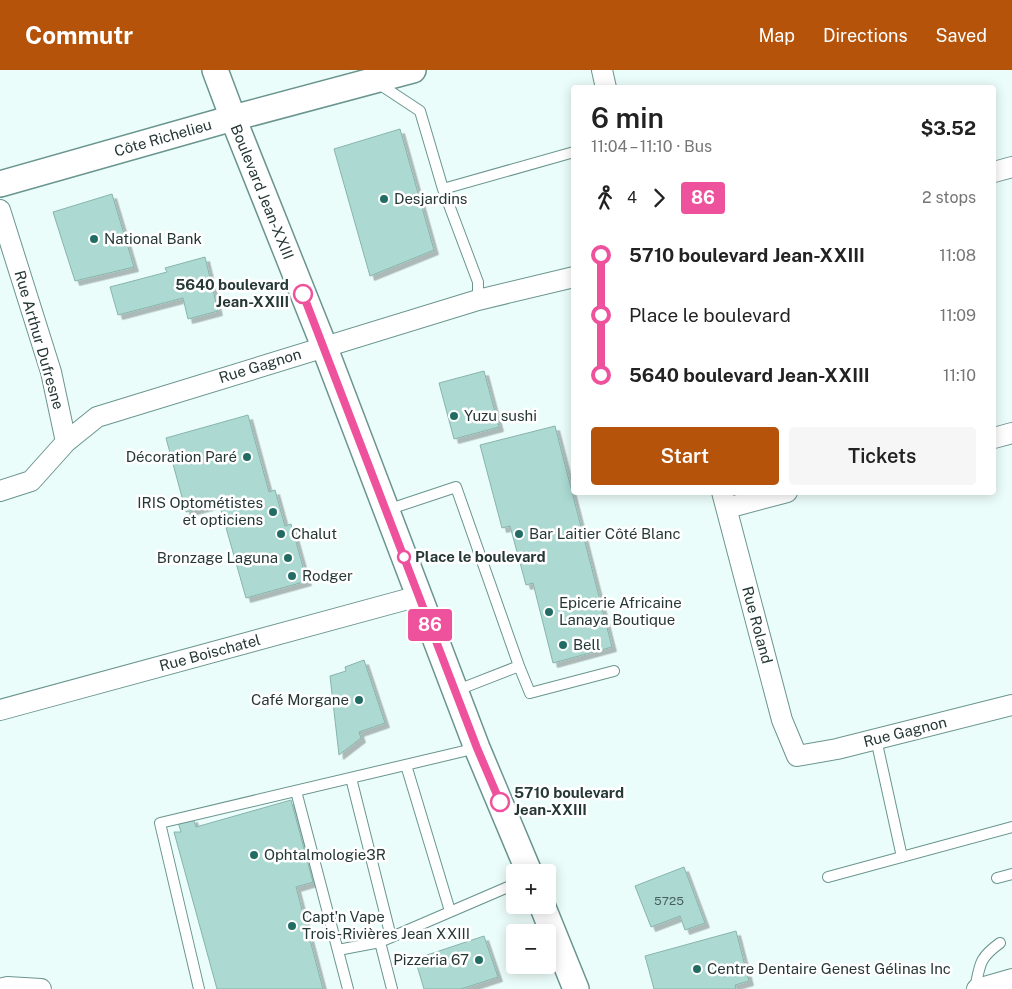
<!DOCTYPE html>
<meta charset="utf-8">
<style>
body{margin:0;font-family:"Public Sans",sans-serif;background:#f6f6f6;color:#222;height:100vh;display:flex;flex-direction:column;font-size:19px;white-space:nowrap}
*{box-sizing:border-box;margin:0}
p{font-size:16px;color:#767676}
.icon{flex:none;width:28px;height:28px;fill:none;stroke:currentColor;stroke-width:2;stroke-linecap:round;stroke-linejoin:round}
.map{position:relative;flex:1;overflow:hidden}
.panel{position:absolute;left:571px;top:15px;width:425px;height:410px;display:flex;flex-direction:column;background:#fff;border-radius:5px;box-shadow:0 2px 12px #0003}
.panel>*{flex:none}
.badge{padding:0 10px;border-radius:4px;font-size:18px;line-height:32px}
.tools{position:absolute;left:506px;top:794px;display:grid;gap:10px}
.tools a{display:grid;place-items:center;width:50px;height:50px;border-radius:5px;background:#fff;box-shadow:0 2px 12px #0003;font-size:25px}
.map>.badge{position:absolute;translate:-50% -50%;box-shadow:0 0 0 2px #fff}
.legs{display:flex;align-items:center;gap:8px;height:55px;padding:0 20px;font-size:16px}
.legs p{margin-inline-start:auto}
.headline{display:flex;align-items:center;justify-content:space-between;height:85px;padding:0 20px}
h1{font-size:28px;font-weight:600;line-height:38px}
.cta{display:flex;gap:10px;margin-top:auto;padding:10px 20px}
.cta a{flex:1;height:58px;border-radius:5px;background:#b45309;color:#fff;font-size:20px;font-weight:600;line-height:58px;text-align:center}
.cta a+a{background:#f6f6f6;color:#222}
ul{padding:0 20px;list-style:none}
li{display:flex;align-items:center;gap:18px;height:60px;font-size:19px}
li i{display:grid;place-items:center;width:8px;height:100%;margin:0 6px;background:currentColor}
li i::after{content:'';width:12px;height:12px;margin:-6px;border:4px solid;border-radius:50%;background:#fff}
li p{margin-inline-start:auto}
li:first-child i{background:linear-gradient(#0000 50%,currentColor 0)}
li:last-child i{background:linear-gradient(currentColor 50%,#0000 0)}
header{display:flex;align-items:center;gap:30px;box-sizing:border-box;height:70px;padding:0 25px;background:#b45309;color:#fff}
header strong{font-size:24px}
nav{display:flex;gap:28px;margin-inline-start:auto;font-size:18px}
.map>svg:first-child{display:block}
.building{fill:#acd9d2;stroke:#87b4ad;filter:url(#shadow)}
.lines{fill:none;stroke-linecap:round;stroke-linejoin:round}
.service-casing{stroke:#6a958f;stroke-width:12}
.minor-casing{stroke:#6a958f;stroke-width:22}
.tertiary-casing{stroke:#6a958f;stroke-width:28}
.service{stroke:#fff;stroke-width:10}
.minor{stroke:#fff;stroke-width:20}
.tertiary{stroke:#fff;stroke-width:25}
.line-1-casing{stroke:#fff;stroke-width:11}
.line-1{stroke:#ef529d;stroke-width:8}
.poi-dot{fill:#236c64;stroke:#fff;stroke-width:2}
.stop-1-dot{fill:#fff;stroke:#ef529d;stroke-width:2.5}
.labels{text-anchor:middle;stroke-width:5;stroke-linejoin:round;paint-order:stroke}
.number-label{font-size:12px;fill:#48605d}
.street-label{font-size:15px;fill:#263836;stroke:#fff}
.poi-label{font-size:15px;fill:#263836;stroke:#fff;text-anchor:start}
.stop-label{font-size:15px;font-weight:bold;fill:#263836;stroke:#fff;text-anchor:start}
</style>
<header>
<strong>Commutr</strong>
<nav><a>Map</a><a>Directions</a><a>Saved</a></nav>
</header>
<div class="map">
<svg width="1012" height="919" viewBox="0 0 1012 919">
<defs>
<filter id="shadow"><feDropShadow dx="4.5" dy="4.5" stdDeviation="0" flood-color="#0004"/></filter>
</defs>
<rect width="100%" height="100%" fill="#ebfdfa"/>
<!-- building -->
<path class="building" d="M400 59 434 180 370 206 334 79Z
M112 124 134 197 75 211 53 142Z
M205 187 218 241 188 249 183 228 118 245 110 217 167 202 165 198Z
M484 301 499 357 454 369 439 313Z
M248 345 269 422 275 420 285 456 291 454 307 511 246 528 219 433 186 442 166 368Z
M555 356 612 577 553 593 533 513 526 515 510 456 502 458 480 375Z
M364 590 385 653 359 662 361 668 339 685 330 606 346 601 345 597Z
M291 730 313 812 296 817 323 919H217L174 762H181L178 752 193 748 196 757Z
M684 797 705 853 685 860 680 846 651 857 635 816Z
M736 861 749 911 735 915 736 919H654L645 886Z
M484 866 498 907 461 919H424L415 889Z"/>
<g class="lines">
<!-- service casing -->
<g class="service-casing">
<path id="service" d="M376 12 420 41 443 119 478 212V230
M443 119 574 82
M387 440 456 417 519 596 455 621
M519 596 530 623 614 601
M876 669 902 787
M406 695 450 841
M351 708 391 867
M296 721 348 919
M828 807 1012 757
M997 808 1012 804
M380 872 392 919
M338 880 380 872 515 814
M199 919 160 753 477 678
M975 919C980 894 979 888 1000 873"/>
</g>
<!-- minor casing -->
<g class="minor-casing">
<path id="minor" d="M602 0 606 18
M994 102 1012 97
M0 140 51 302 66 372
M994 368 1012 363
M0 421 31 411 66 372 97 347 478 230 574 207
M722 422 782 650 797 686 837 679 1012 635
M727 438 787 422
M0 640 419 526
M0 919 7 917 41 919
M977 919 1012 909"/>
</g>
<!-- tertiary casing -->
<g class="tertiary-casing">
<path id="tertiary" d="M215 0 233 48 324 276 477 678 529 802
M0 114 233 48 413 0
M542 835 576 919"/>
</g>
<!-- service -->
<use href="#service" class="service"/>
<!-- minor -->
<use href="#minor" class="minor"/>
<!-- tertiary -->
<use href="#tertiary" class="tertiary"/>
</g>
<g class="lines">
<!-- line-1 casing -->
<g class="line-1-casing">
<path id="line-1" d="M303 224 477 678 500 732"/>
</g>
<!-- line-1 -->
<use href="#line-1" class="line-1"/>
</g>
<!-- markers -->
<g class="poi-dot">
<circle cx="384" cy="129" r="5"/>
<circle cx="94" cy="169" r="5"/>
<circle cx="454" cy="346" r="5"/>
<circle cx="247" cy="387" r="5"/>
<circle cx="273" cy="442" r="5"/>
<circle cx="281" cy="464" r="5"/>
<circle cx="519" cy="464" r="5"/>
<circle cx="288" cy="488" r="5"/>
<circle cx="292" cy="506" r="5"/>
<circle cx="549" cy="542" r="5"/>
<circle cx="563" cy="575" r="5"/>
<circle cx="359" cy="630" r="5"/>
<circle cx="254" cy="785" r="5"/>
<circle cx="292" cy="856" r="5"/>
<circle cx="479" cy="890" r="5"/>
<circle cx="697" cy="899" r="5"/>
</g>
<g class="stop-1-dot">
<circle cx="303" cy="224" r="9"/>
<circle cx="404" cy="487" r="6"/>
<circle cx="500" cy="732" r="9"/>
</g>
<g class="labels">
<!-- number labels -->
<g class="number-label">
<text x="669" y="835">5725</text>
</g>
<!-- street labels -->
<g class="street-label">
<text transform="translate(163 68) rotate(-16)" y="5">Côte Richelieu</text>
<text transform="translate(262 122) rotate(68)" y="5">Boulevard Jean-XXIII</text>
<text transform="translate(39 270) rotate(74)" y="5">Rue Arthur Dufresne</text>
<text transform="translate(260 296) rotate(-17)" y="5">Rue Gagnon</text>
<text transform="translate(757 555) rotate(75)" y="5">Rue Roland</text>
<text transform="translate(210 583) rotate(-15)" y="5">Rue Boischatel</text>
<text transform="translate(905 662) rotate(-14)" y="5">Rue Gagnon</text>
</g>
<!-- poi labels -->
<g class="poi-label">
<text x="394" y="134">Desjardins</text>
<text x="104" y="174">National Bank</text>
<text x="464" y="351">Yuzu sushi</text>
<text x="237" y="392" text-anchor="end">Décoration Paré</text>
<text x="263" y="438" text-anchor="end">IRIS Optométistes<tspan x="263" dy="17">et opticiens</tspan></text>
<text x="291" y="469">Chalut</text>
<text x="529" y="469">Bar Laitier Côté Blanc</text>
<text x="278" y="493" text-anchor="end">Bronzage Laguna</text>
<text x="302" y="511">Rodger</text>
<text x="559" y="538">Epicerie Africaine<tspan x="559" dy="17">Lanaya Boutique</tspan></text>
<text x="573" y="580">Bell</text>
<text x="349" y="635" text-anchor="end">Café Morgane</text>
<text x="264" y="790">Ophtalmologie3R</text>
<text x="302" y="852">Capt'n Vape<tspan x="302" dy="17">Trois-Rivières Jean XXIII</tspan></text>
<text x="469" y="895" text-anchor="end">Pizzeria 67</text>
<text x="707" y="904">Centre Dentaire Genest Gélinas Inc</text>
</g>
<!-- stop labels -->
<g class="stop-label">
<text x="289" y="220" text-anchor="end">5640 boulevard<tspan x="289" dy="17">Jean-XXIII</tspan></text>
<text x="415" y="492">Place le boulevard</text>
<text x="514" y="728">5710 boulevard<tspan x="514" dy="17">Jean-XXIII</tspan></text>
</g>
</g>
</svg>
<div class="tools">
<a>+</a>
<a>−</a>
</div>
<b class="badge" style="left:430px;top:555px;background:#ef529d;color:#fff">86</b>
<section class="panel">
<div class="headline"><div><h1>6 min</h1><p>11:04 – 11:10 · Bus</p></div><b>$3.52</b></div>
<div class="legs"><svg class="icon" aria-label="walk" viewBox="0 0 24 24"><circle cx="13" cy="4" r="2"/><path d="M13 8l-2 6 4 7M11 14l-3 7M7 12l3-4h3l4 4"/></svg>4<svg class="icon" aria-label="forward" viewBox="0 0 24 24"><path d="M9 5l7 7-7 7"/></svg><b class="badge" style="background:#ef529d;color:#fff">86</b><p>2 stops</p></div>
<ul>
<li><i style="color:#ef529d"></i><b>5710 boulevard Jean-XXIII</b><p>11:08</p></li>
<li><i style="color:#ef529d"></i><span>Place le boulevard</span><p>11:09</p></li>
<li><i style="color:#ef529d"></i><b>5640 boulevard Jean-XXIII</b><p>11:10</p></li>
</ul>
<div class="cta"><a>Start</a><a>Tickets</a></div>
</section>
</div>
